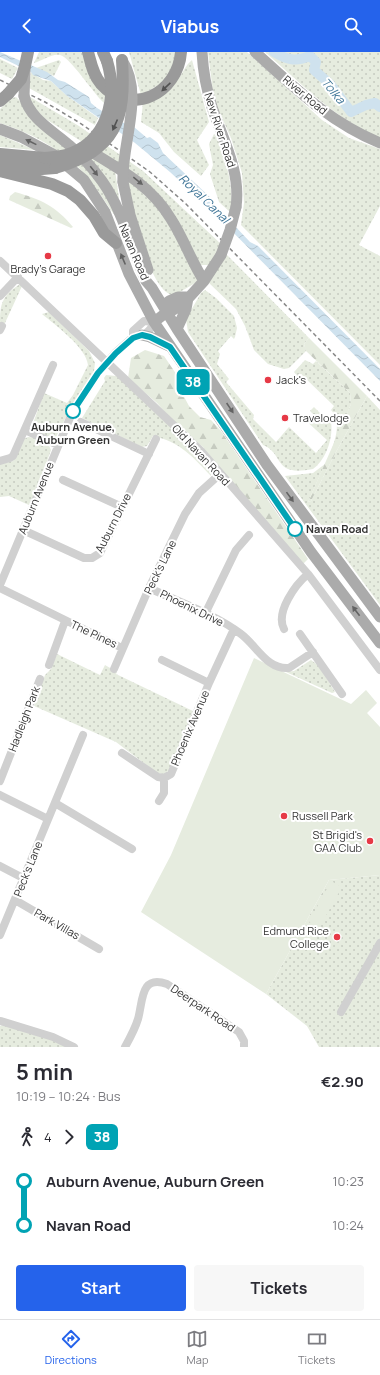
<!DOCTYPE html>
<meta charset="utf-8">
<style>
body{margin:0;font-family:Manrope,sans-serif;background:#f7f7f7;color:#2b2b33;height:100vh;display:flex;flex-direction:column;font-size:15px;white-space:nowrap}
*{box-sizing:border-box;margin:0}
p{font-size:13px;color:#7c7c81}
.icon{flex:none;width:22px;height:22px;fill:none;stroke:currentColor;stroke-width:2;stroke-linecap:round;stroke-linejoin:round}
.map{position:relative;height:995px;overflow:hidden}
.details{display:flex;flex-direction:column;background:#fff;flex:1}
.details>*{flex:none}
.badge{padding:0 8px;border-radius:6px;font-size:14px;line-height:26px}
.map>.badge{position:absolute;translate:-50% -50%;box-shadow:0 0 0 2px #fff}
.legs{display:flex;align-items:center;gap:6px;height:44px;padding:0 16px;font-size:13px}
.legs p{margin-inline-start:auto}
.overview{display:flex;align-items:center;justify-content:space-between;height:68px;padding:0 16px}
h1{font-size:22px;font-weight:700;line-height:30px}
.cta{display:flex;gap:8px;margin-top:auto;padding:8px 16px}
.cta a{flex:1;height:46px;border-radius:4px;background:#2563eb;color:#fff;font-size:16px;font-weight:700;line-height:46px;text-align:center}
.cta a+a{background:#f7f7f7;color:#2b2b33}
ul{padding:0 16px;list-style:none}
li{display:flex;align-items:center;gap:14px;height:44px;font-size:15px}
li i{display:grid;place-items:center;width:6px;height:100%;margin:0 5px;background:currentColor}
li i::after{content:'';width:10px;height:10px;margin:-5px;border:3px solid;border-radius:50%;background:#fff}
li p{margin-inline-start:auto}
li:first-child i{background:linear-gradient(#0000 50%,currentColor 0)}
li:last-child i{background:linear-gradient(currentColor 50%,#0000 0)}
header{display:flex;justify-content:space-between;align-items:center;height:52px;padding:0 16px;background:#2563eb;color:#fff;font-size:18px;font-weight:700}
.dock{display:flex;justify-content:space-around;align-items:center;height:56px;border-top:1px solid #e1e1e2;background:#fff;font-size:11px;color:#7c7c81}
.dock a{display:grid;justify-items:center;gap:2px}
.dock .on{color:#2563eb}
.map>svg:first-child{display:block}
.grass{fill:url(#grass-dots)}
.forest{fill:url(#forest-firs)}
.park{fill:#e6ecdf}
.water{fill:url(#water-waves)}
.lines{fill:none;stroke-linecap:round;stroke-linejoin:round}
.river{stroke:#cfe2ee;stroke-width:10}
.minor{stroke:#d0d0d0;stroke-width:8}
.major{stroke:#ababab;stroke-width:11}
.highway{stroke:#9a9a9a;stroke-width:12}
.rail{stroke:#888;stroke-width:1.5;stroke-dasharray:4 3;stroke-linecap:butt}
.major-bridge{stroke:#ababab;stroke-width:11}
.highway-bridge{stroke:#9a9a9a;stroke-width:12}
.oneway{fill:#525252}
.oneway2{fill:#636363}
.line-1-casing{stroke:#fff;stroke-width:9}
.line-1{stroke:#00a3b4;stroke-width:6}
.poi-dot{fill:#e63946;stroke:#fff;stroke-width:1.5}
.stop-1-dot{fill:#fff;stroke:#00a3b4;stroke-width:2}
.labels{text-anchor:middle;stroke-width:4;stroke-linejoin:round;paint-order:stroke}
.street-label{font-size:11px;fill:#333;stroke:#fff}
.poi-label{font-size:11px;fill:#333;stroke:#fff;text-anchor:start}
.stop-label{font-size:11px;font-weight:bold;fill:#333;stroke:#fff}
.water-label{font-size:12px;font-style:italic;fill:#3f7597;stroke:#fff}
</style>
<header><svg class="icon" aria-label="back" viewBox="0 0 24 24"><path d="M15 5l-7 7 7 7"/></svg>Viabus<svg class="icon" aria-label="search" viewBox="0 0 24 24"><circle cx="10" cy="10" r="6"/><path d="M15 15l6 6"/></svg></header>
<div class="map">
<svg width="380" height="995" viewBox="0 0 380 995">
<defs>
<pattern id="grass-dots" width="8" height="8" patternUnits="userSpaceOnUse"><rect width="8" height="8" fill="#e6ecdf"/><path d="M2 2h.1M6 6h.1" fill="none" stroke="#c6cbc0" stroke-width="1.8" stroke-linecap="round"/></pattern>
<pattern id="forest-firs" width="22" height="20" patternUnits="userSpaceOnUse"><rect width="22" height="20" fill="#e6ecdf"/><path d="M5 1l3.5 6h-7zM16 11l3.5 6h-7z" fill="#c6cbc0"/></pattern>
<pattern id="water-waves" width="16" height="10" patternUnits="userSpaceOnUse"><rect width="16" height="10" fill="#cfe2ee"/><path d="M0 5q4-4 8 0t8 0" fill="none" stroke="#b2c2cd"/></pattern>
</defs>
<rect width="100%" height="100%" fill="#fff"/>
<!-- grass -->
<path class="grass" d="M39 0H84L106 39 104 51C93 41 70 5 60 3 53 1 41 9 34 11Z
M129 0H179L171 26 141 43Z
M208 0H247L322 68 349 86 380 97V154L359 193 380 204V313L241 173 244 151 242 121 231 86 214 48Z
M265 0H380V86C338 69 299 30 265 0Z
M0 7 18 16 12 27 0 21Z
M59 8 61 10 54 24 36 16Z
M192 8 209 70 197 88 209 113 201 124 174 100 159 81 141 70 143 50C157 45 171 40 179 26 184 19 185 14 192 8Z
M31 20 43 28 51 29 66 43 98 66 95 73 29 36Z
M16 45 88 116 108 145 116 165C104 149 93 130 79 116 57 95 29 80 0 71V57L12 46Z
M30 45 79 74 143 119 221 192 210 213H200L177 170 121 114 44 66 32 53Z
M214 82 217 84C225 107 235 135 230 160L219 150 210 122 213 113 209 92Z
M0 83 35 98 0 95Z
M92 104 115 118 119 146 117 147 89 106Z
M128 127 163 161 197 223V230L173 244C167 241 163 238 159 232 145 212 130 152 128 127Z
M227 203 309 286 304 292 306 299 289 316 284 317 268 312 254 298 245 274 236 257 208 230Z
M20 232 22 234 5 271 0 272C0 251 2 244 20 232Z
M205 238 216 246 234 264 237 276 235 285 234 287 231 284 218 299 220 302 217 312 229 327 226 330 254 363 253 367 276 390 289 375 316 401 327 388 303 366 306 363 311 365 313 362 310 359 314 355 325 366 328 363 330 365C335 382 327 407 313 417 272 425 285 402 263 393L188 280 186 267 201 241Z
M49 260 89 299 95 311 94 319 71 355 55 387 38 380 32 374 44 341 67 351 73 343 88 313C86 295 55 273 42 262Z
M305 308 313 312 316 309 350 341 351 352 331 400C335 387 342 370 331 358L334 354 301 322 298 325 294 320Z
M106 323 116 324 133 337 200 403 211 419V424C193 405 179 389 153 384L147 394 142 395 82 366 105 329 104 326Z
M367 344 380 358V553L285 424 313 421 325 412 308 450 311 449 336 400Z
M28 385C36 385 49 390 51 398L31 454 9 444 0 445V412L13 409 24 387Z
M57 602 100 623 105 613 117 620 116 622 195 660 170 718 164 722 157 721 116 690 34 654 45 623 51 617Z
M311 608 319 614 335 640 332 641 286 620 294 619Z
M380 823V995H319L307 974 266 942 329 828Z
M2 973 47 986 67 995H0V974Z"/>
<!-- forest -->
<path class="forest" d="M15 140C40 147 56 154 73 175L71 176 9 148 10 144Z
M309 286 367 344 336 400 311 449 308 450 351 352 350 341 306 299 304 292Z
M145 298 164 304 185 335 181 339 189 354 200 365 211 368 221 379 308 507 303 512 210 406 203 395 189 384 187 380 173 369 157 351 128 326 131 306Z"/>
<!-- park -->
<path class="park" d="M254 606 351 652 366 638 377 651 367 661 380 675V823L329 828 266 942 141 860 171 803Z
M331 829 342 835 319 876 309 870Z
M309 871 319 876 308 896 298 890Z"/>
<!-- water -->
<path class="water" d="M0 0 47 20 58 28 65 30 89 45 91 51 97 56 119 69 134 75 147 86 150 85 158 91 163 101 213 148 216 154 250 190 258 194 380 317V329L211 158 170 120 135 91 66 43 51 29 33 23 31 20 0 5Z"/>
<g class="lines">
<!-- river -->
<path class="river" d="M274 0C287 8 296 10 310 4L316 10 314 18 330 32 351 60 366 53 375 51 380 55"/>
<!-- minor -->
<path class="minor" d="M0 209 202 400 308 522 380 618
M0 244 18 225
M0 278 2 274
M81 370 149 402
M25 378 58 393
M0 409 10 406 13 404 53 313
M63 428 122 455
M23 478 84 506H92L100 501 156 387
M0 533 72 361 98 321 115 301 133 285C142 286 151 279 154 270L144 269 133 279V285
M0 536 122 596
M149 536C177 549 217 563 241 582 257 594 267 618 289 616L313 600
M205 562 236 498 249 483
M284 577C275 560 296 532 308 522
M300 582 342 642
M162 608 209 631
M49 613 65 569
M114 617 149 536 185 462 199 441 220 422
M122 701 158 725 164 726 171 722 209 631 234 577
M0 729 40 627
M0 743 48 767
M159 749 164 741V726
M55 751 132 797
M0 814 23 826
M15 848 99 897
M0 883 83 683
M341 960 380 891
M1 969 53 985 74 995
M125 995C130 986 135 977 138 967 143 950 140 922 167 932L239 980 244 989V995"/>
<!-- major -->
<path class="major" d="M202 0C203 19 206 36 212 55 223 88 241 119 236 155
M255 0C295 36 329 70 380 91
M24 44C30 67 52 78 69 93 81 103 92 115 102 129 122 157 132 197 146 229L152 236 177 277 267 413 380 565
M0 77 21 85 53 102 84 128 105 160 129 222 154 270 311 500 380 591
M85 96C118 116 151 133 171 167 184 187 191 209 204 229
M123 130 130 163 148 218
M167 260 169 249 178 245H189
M154 270 167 260 173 258 183 252 204 229 221 203
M177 277 186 257 188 246
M142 283 150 285 169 294"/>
<!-- highway -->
<path class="highway" d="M88 0C91 11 93 23 101 32 131 66 178 41 181 0
M103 0 107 9
M25 14 28 0
M0 49 8 42
M0 102 45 106
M0 111 42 117 55 116
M0 119 52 132 68 139 80 148 94 164 104 181 116 191"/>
<!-- rail -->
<path class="rail" d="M0 28 45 50 80 71 150 120 186 152 380 349"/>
<!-- major-bridge -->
<path class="major-bridge" d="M122 8C145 43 121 92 123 130
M24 44 25 18
M221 203 230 178 236 155"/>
<!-- highway-bridge -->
<path class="highway-bridge" d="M8 42 21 27 25 14
M45 106C52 105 59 105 66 103 108 90 118 46 107 9
M55 116C116 98 126 69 122 8"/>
</g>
<!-- one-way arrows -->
<defs><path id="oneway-solid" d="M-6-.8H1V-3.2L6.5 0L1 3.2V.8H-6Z"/></defs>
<g class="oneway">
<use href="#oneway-solid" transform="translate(166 35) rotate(137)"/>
<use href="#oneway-solid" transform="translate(115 73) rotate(114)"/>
</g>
<g class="oneway2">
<use href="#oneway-solid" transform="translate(31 90) rotate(-154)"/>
<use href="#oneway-solid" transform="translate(94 119) rotate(51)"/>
<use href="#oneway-solid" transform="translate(138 129) rotate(39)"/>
<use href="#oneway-solid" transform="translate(123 207) rotate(-113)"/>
<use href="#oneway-solid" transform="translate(230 356) rotate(56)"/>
<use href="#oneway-solid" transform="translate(290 445) rotate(54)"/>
<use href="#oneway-solid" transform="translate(356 559) rotate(-127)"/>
</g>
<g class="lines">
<!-- line-1 casing -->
<g class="line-1-casing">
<path id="line-1" d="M73 359 98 321 116 301 133 286 142 283 150 285 170 295 295 477"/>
</g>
<!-- line-1 -->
<use href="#line-1" class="line-1"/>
</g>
<!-- markers -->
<g class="poi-dot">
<circle cx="48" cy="204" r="4"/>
<circle cx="268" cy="328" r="4"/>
<circle cx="285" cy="366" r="4"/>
<circle cx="284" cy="764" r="4"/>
<circle cx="370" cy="789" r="4"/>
<circle cx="337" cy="885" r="4"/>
</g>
<g class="stop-1-dot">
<circle cx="73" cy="359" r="7"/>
<circle cx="295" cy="477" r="7"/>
</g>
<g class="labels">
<!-- street labels -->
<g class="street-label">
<text transform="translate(305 43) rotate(40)" y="4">River Road</text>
<text transform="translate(220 78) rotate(72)" y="4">New River Road</text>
<text transform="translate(134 200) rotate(67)" y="4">Navan Road</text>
<text transform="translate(201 403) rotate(47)" y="4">Old Navan Road</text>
<text transform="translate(36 446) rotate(-68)" y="4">Auburn Avenue</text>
<text transform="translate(113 471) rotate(-63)" y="4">Auburn Drive</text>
<text transform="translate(160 515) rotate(-64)" y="4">Peck's Lane</text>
<text transform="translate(192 556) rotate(26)" y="4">Phoenix Drive</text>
<text transform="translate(94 582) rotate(25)" y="4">The Pines</text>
<text transform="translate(24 667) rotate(-69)" y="4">Hadleigh Park</text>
<text transform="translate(190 676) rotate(-67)" y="4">Phoenix Avenue</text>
<text transform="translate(28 817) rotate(-68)" y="4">Peck's Lane</text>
<text transform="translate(57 872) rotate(30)" y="4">Park Villas</text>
<text transform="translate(203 956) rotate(34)" y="4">Deerpark Road</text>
</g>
<!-- poi labels -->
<g class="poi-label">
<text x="48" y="221" text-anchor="middle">Brady's Garage</text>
<text x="276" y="332">Jack's</text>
<text x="293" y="370">Travelodge</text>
<text x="292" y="768">Russell Park</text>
<text x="362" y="787" text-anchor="end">St Brigid's<tspan x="362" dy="13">GAA Club</tspan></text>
<text x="329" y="883" text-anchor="end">Edmund Rice<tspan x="329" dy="13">College</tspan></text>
</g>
<!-- stop labels -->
<g class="stop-label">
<text x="73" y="379">Auburn Avenue,<tspan x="73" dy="13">Auburn Green</tspan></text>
<text x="306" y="481" text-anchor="start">Navan Road</text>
</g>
<!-- water labels -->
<g class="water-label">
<text transform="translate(333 39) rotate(50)" y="4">Tolka</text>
<text transform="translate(204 147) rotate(44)" y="4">Royal Canal</text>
</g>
</g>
</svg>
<b class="badge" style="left:193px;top:330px;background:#00a3b4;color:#fff">38</b>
</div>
<section class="details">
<div class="overview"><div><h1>5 min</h1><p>10:19 – 10:24 · Bus</p></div><b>€2.90</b></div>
<div class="legs"><svg class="icon" aria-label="walk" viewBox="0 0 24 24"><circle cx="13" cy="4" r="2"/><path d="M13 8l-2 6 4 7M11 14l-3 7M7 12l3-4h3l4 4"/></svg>4<svg class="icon" aria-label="forward" viewBox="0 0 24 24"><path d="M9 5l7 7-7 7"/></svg><b class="badge" style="background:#00a3b4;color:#fff">38</b></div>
<ul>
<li><i style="color:#00a3b4"></i><b>Auburn Avenue, Auburn Green</b><p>10:23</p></li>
<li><i style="color:#00a3b4"></i><b>Navan Road</b><p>10:24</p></li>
</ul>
<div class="cta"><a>Start</a><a>Tickets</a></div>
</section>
<nav class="dock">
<a class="on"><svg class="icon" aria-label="directions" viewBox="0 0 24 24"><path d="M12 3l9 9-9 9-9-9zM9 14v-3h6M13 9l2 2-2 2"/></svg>Directions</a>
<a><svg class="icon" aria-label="map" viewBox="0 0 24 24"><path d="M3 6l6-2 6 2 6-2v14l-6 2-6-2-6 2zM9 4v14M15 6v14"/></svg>Map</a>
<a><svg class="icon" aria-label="tickets" viewBox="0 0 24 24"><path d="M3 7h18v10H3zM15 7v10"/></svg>Tickets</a>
</nav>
